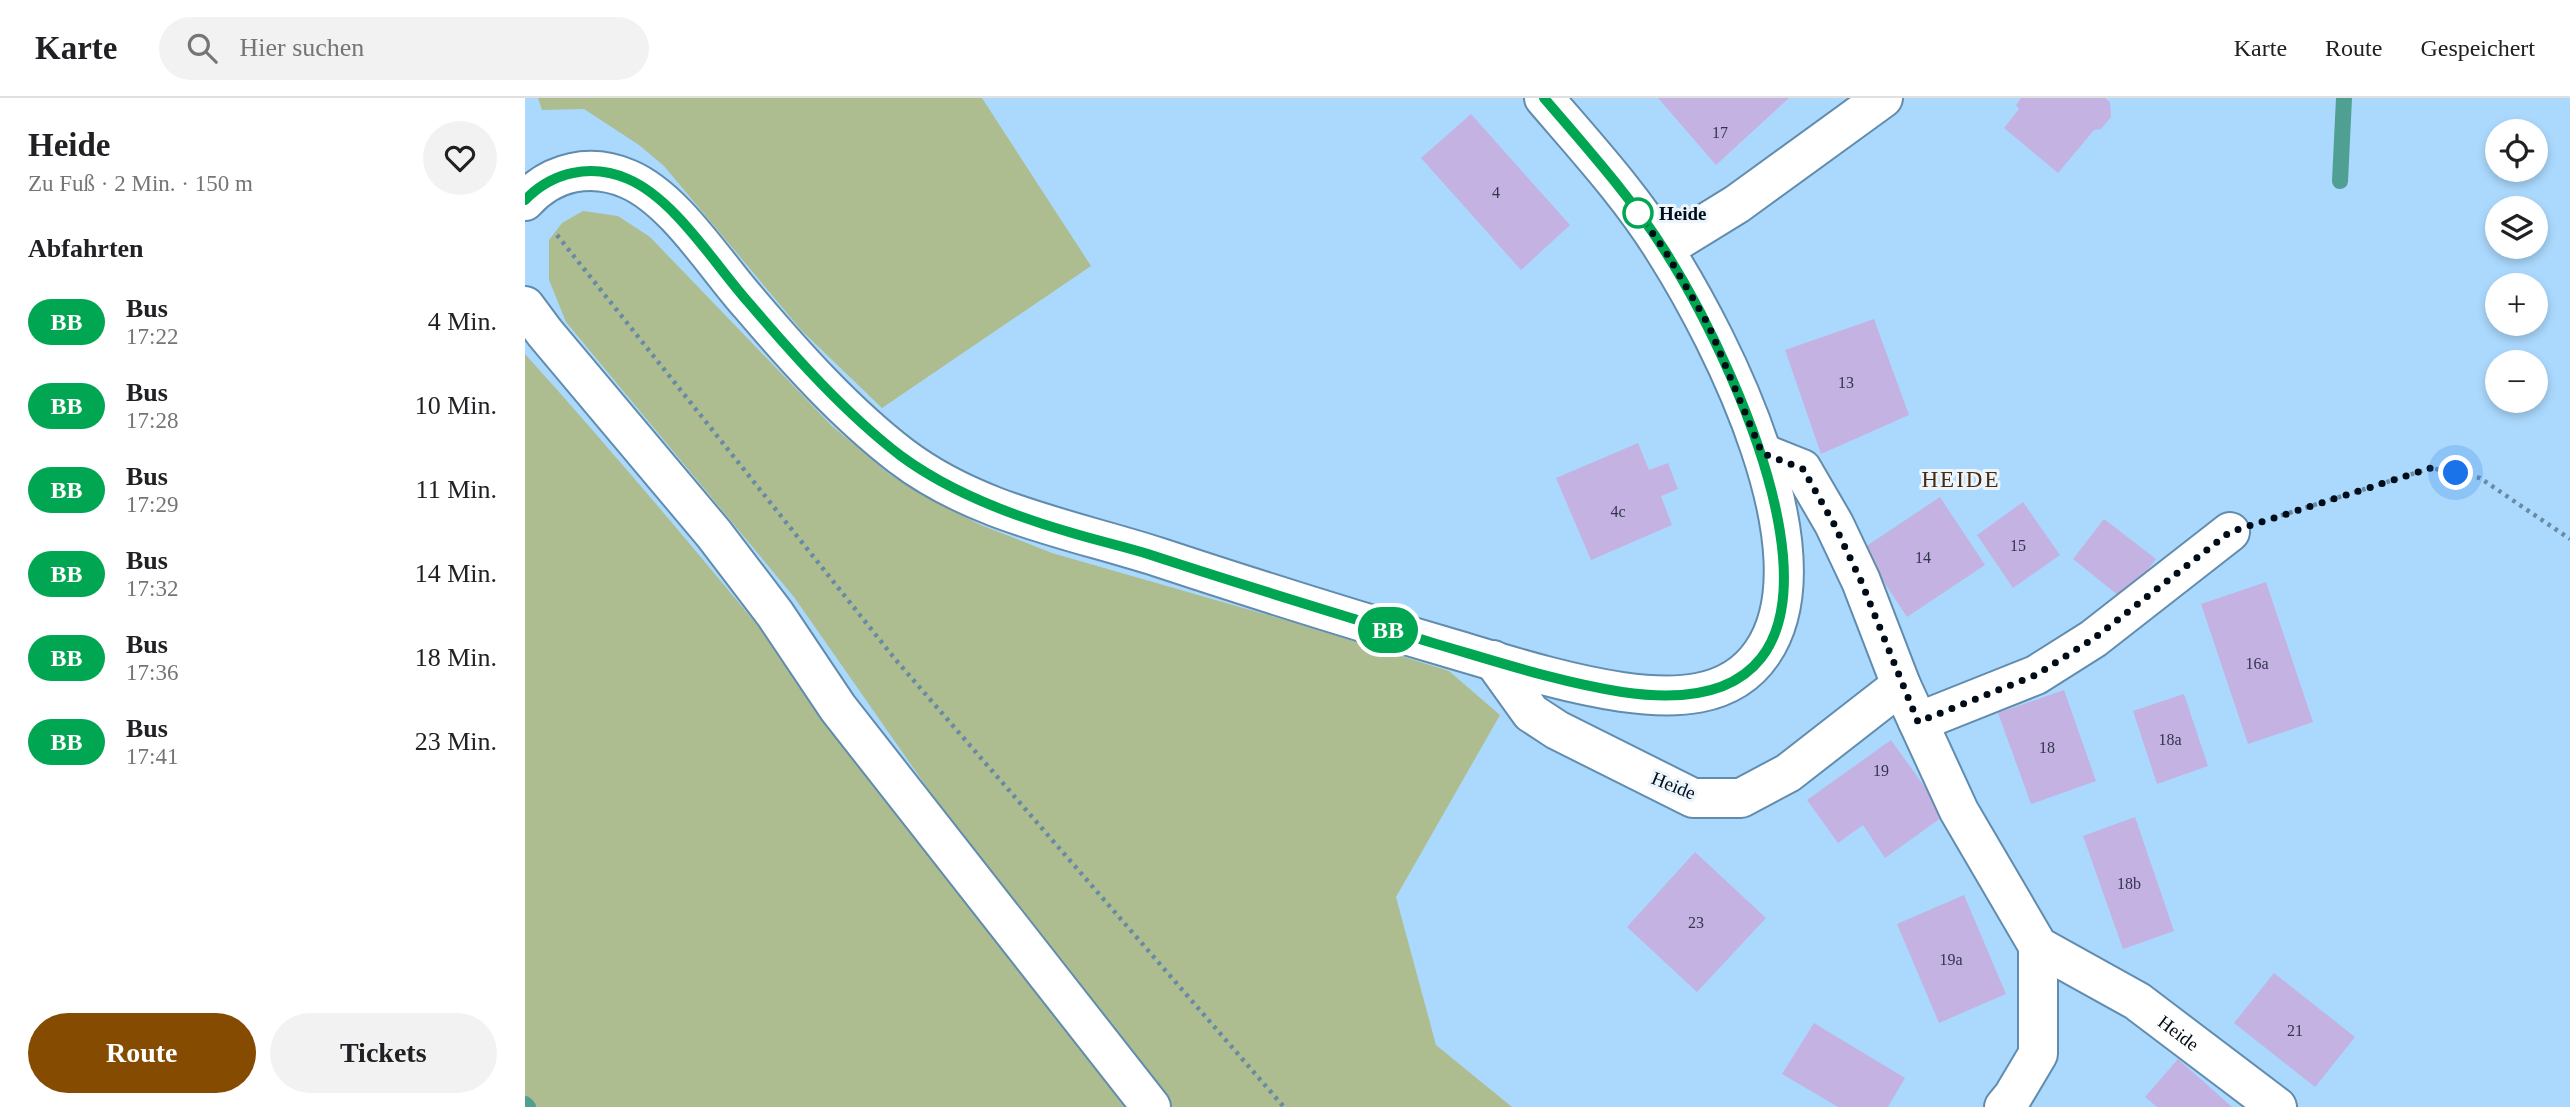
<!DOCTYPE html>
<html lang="de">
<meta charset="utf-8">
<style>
body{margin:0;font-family:"Times New Roman",serif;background:#f2f2f2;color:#202124;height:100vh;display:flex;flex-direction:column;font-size:26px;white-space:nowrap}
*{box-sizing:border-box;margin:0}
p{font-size:23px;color:#757577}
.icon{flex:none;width:38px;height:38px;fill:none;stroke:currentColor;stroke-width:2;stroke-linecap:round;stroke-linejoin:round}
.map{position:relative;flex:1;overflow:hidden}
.side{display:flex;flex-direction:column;background:#fff;width:525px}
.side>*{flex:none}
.badge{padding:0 14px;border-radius:23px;font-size:24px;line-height:46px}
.fabs{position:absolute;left:1960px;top:21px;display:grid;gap:14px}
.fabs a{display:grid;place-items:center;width:63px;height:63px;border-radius:50%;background:#fff;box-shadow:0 4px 10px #0003;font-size:35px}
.you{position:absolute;width:35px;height:35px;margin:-18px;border:5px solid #fff;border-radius:50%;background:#1a73e8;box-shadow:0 0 0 10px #1a73e833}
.map>.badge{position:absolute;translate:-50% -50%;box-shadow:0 0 0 4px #fff}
h2{padding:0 28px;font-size:26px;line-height:63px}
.round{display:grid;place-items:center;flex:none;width:74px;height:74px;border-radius:37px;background:#f2f2f2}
.headline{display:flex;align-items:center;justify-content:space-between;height:119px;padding:0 28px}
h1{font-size:33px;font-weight:600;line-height:52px}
.primary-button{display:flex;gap:14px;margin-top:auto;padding:14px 28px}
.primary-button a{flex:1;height:80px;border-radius:42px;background:#854b01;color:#fff;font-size:28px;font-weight:600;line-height:80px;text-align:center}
.primary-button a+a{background:#f2f2f2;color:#202124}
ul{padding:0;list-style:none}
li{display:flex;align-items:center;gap:21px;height:84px;padding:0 28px}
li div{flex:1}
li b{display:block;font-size:26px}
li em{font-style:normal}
li .badge{min-width:77px;font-weight:700;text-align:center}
header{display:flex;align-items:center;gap:42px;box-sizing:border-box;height:98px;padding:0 35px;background:#fff;border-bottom:2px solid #e0e0e0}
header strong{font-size:33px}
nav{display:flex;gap:38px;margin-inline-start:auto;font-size:24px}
.search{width:490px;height:63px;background:#f2f2f2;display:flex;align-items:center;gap:18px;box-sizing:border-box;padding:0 24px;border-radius:38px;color:#757577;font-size:26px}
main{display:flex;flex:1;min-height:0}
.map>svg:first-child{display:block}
.green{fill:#aebd8f}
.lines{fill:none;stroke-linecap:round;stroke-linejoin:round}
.stream{stroke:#509f93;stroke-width:16}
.building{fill:#c4b2e2}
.minor-casing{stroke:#618cae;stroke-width:42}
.major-casing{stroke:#618cae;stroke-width:42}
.path{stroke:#698aa5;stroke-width:4.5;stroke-dasharray:3.5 5;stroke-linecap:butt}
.minor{stroke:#fff;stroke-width:38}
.major{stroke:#fff;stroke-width:38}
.line-casing{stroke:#fff;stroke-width:16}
.line{stroke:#00a651;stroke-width:10}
.walk{stroke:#000d19;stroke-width:7;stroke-dasharray:0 12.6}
.stop-dot{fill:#fff;stroke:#00a651;stroke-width:3.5}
.labels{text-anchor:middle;stroke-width:6;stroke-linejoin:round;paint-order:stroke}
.number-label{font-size:16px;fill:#31364b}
.stop-label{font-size:19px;font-weight:bold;fill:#000d19;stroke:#ecf5fc;text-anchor:start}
.street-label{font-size:19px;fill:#000d19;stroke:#ecf5fc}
.quarter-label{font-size:23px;letter-spacing:2px;fill:#482b0e;stroke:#ecf5fc}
</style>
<header>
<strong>Karte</strong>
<div class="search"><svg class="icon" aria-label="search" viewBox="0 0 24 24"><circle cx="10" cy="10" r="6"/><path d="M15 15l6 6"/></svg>Hier suchen</div>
<nav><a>Karte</a><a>Route</a><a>Gespeichert</a></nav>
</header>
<main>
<section class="side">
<div class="headline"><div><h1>Heide</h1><p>Zu Fuß · 2 Min. · 150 m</p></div><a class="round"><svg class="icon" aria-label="heart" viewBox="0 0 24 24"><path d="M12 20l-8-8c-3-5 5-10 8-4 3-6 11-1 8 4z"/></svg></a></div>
<h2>Abfahrten</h2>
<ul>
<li><span class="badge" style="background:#00a651;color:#fff">BB</span><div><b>Bus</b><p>17:22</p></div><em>4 Min.</em></li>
<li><span class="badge" style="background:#00a651;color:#fff">BB</span><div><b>Bus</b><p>17:28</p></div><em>10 Min.</em></li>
<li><span class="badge" style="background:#00a651;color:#fff">BB</span><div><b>Bus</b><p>17:29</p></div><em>11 Min.</em></li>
<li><span class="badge" style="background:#00a651;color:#fff">BB</span><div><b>Bus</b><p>17:32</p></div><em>14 Min.</em></li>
<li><span class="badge" style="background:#00a651;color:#fff">BB</span><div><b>Bus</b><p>17:36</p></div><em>18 Min.</em></li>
<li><span class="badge" style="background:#00a651;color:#fff">BB</span><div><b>Bus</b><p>17:41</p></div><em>23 Min.</em></li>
</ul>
<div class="primary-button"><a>Route</a><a>Tickets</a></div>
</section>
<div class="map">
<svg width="2045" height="1009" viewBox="0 0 2045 1009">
<rect width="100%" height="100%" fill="#abd9fd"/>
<!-- green -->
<path class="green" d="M13 0H457L566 168 357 310 277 233 139 68 114 47 59 11 17 12Z
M58 113 93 118 125 139 307 328 364 376 407 402 456 427 527 455 767 524 924 573 975 617 871 799 911 947 987 1009H639L514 850 269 499 41 224 24 182V142L37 125Z
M0 256C217 497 415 755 617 1009H0Z"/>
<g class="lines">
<!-- stream -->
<path class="stream" d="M1815 83 1819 0
M0 1006 3 1009"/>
</g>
<!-- building -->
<path class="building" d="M1133 0H1264L1191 67Z
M1496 0H1580L1585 4 1586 19 1576 31 1569 32 1533 75 1479 30 1494 11 1491 7Z
M946 16 1045 127 996 172 896 60Z
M1349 221 1384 317 1296 356 1260 252Z
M1113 345 1124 372 1143 365 1153 391 1136 398 1147 427 1066 462 1031 380Z
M1415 399 1460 467 1382 519 1337 451Z
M1498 404 1535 457 1488 490 1452 437Z
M1579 421 1631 461 1599 502 1548 461Z
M1741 484 1788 624 1723 646 1676 506Z
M1539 592 1571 683 1506 706 1473 615Z
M1659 596 1683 668 1632 686 1608 613Z
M1366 642 1420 717 1360 760 1338 727 1313 745 1282 702Z
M1610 719 1649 833 1598 851 1558 738Z
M1170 754 1241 820 1172 894 1102 829Z
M1439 797 1481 896 1414 925 1372 826Z
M1749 875 1830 939 1790 989 1709 925Z
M1289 925 1380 980 1363 1009H1313L1257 976Z
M1653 961 1707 1009H1632L1620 999Z"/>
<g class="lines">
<!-- minor casing -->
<g class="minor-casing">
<g id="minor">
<path d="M1139 151 1212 106 1358 0"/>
<path id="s1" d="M1237 355 1277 371 1309 426 1336 483 1376 587 1434 713 1513 848 1612 903 1752 1009"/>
<path d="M968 562 1006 615 1032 632 1168 700H1216L1263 675 1376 587"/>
<path d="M1393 624 1511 577 1568 541 1705 434"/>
<path d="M1479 1009 1488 998 1513 956V848"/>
</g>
</g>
<!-- major casing -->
<g class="major-casing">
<path id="major" d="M0 103C27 73 66 65 103 81 150 101 190 167 224 205 270 259 320 315 376 358 451 415 545 431 633 459 727 490 822 520 918 548 976 565 1036 585 1097 594 1147 601 1205 602 1237 555 1305 456 1197 243 1140 153 1106 98 1061 49 1019 0
M0 208 20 235 189 436 250 516 313 610 626 1009"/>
</g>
<!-- path -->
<path class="path" d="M32 137 370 561 759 1009
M1748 420 1906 370 1955 380 2045 441"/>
<!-- minor -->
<use href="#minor" class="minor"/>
<!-- major -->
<use href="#major" class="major"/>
</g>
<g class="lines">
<!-- line casing -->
<g class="line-casing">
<path id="line" d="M0 102C27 74 66 65 103 81 150 101 190 167 224 205 270 259 320 315 376 358 425 394 485 417 544 434 570 442 597 448 623 456 717 487 813 516 908 545 970 563 1033 584 1097 594 1386 637 1215 271 1140 153 1106 99 1061 49 1019 0"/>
</g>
<!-- line -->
<use href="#line" class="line"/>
<!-- walk -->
<path class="walk" d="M1113 115 1139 151 1183 226 1237 355 1278 371 1309 426 1336 483 1393 624 1511 577 1568 541 1705 434 1906 370 1931 375"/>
</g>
<!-- markers -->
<circle class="stop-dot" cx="1113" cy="115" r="14"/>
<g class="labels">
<!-- number labels -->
<g class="number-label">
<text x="1195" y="40">17</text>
<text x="971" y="100">4</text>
<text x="1321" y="290">13</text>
<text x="1093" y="419">4c</text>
<text x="1493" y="453">15</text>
<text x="1398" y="465">14</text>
<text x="1732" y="571">16a</text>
<text x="1645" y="647">18a</text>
<text x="1522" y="655">18</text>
<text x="1356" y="678">19</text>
<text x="1604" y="791">18b</text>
<text x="1171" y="830">23</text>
<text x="1426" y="867">19a</text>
<text x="1770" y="938">21</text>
</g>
<!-- stop labels -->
<g class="stop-label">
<text x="1134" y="122">Heide</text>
</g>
<!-- street labels -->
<g class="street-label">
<text transform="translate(1149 687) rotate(22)" y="7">Heide</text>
<text dy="7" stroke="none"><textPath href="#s1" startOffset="742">Heide</textPath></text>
</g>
<!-- quarter labels -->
<g class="quarter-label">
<text x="1436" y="389">HEIDE</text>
</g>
</g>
</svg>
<div class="fabs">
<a><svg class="icon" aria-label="locate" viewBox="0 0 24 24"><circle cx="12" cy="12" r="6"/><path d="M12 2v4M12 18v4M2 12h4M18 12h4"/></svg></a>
<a><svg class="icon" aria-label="layers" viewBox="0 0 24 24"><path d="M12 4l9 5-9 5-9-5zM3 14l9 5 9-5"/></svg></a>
<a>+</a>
<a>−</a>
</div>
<div class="you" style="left:1931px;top:375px"></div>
<b class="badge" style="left:863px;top:532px;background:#00a651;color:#fff">BB</b>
</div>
</main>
